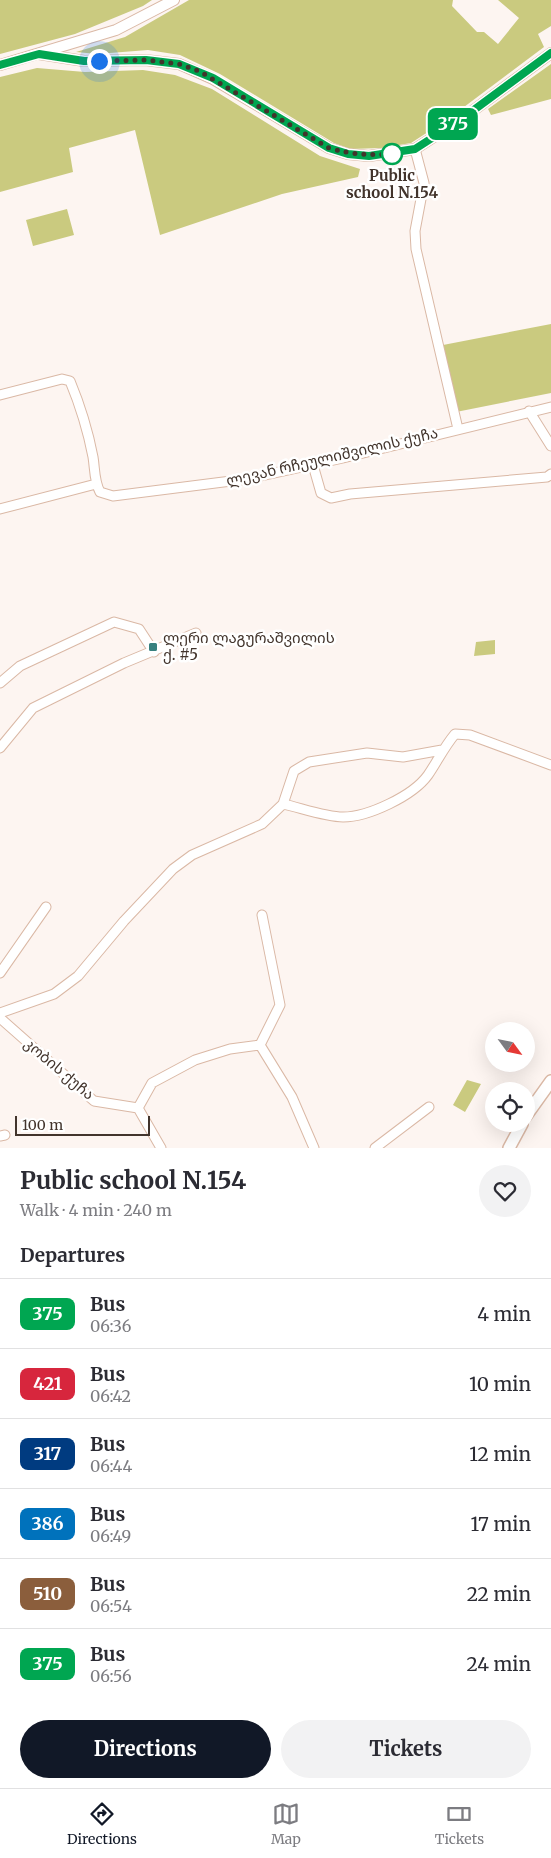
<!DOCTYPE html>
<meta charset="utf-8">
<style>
body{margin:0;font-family:Merriweather,"Noto Sans Georgian",serif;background:#f2f2f3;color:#2b2b33;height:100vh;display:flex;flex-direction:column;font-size:19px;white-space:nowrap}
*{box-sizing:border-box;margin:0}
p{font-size:16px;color:#7c7c81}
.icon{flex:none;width:28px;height:28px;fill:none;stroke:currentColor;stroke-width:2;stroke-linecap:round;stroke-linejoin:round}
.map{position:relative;height:1148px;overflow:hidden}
.sheet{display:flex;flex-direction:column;background:#fff;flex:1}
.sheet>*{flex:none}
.badge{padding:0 10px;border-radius:8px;font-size:18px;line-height:32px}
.needle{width:32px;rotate:123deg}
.buttons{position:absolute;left:485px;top:1022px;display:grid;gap:10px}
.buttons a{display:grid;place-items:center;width:50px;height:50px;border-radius:50%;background:#fff;box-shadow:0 5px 20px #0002;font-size:25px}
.scale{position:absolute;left:15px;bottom:12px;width:135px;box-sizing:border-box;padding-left:5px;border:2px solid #42342c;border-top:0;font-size:14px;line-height:18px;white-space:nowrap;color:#42342c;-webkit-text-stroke:4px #fff;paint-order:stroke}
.you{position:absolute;width:25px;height:25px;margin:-12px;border:4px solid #fff;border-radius:50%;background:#1a73e8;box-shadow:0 0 0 8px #1a73e833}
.map>.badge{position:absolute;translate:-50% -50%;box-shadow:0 0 0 2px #fff}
h2{padding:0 20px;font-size:19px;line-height:45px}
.round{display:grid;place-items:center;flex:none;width:52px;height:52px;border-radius:26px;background:#f2f2f3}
.head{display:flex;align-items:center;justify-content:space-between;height:85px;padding:0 20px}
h1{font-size:24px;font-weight:700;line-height:38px}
.primary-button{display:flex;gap:10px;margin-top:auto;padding:10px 20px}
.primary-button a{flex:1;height:58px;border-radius:30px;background:#111827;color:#fff;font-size:20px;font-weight:700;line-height:58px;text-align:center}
.primary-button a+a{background:#f2f2f3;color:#2b2b33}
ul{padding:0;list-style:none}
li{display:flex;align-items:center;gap:15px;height:70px;padding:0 20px;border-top:1px solid #e1e1e2}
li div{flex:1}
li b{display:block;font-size:19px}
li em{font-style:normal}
li .badge{min-width:55px;font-weight:700;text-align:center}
.menu{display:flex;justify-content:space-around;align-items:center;height:70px;border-top:1px solid #e1e1e2;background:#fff;font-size:14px;color:#7c7c81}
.menu a{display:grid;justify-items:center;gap:2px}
.menu .active{color:#111827}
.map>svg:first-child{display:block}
.green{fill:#caca7f}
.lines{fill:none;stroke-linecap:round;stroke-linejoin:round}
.minor-casing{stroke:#dab8a5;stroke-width:11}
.tertiary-casing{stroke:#dab8a5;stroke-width:12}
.secondary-casing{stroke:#dab8a5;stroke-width:14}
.minor{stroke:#fff;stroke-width:9}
.tertiary{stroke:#fff;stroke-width:10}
.secondary{stroke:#fff;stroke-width:11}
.line-casing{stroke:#fff;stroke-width:11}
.line{stroke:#00a651;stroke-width:8}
.walk{stroke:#42342c;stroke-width:5;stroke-dasharray:0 9}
.stop-dot{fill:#fff;stroke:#00a651;stroke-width:2.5}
.poi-dot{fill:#37807e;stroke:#fff;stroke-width:2}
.labels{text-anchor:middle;stroke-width:5;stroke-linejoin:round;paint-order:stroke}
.stop-label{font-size:15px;font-weight:bold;fill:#42342c;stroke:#fff}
.street-label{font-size:15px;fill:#42342c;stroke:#fff}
.poi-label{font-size:15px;fill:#42342c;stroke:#fff;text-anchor:start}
</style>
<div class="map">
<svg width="551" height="1148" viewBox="0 0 551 1148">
<rect width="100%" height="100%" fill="#fdf5f1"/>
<!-- green -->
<path class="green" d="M0 0H152L143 6 75 34 0 54Z
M189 0H453L452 6 477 32H484L498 44 519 18 498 0H551V26L538 34 544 47 448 119 411 143 381 148 351 149 334 143 220 74 180 55 148 50 97 54 76 52 125 37Z
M551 64V99L491 115 488 109Z
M37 68 85 72 143 70 175 75 212 89 320 156 360 169 358 177 282 194 160 235 135 130 69 148 73 172 0 192V77Z
M67 209 74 235 33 246 26 220Z
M551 324V393L456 412 443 345Z
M495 640V654L474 656 476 642Z
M467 1080 481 1084 465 1112 453 1105Z"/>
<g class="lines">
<!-- minor casing -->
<g class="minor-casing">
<path id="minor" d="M415 149 424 183 415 231 416 249 458 429
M0 395 62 379 70 381C80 405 88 431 93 457 95 469 94 481 100 492L113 496 247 479 343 458 551 407
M529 411 551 446
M313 465 321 493 331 498 350 494 547 477 551 474
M0 509 96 484
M0 683 20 666 114 622 139 629 154 652
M0 748 33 708 124 663 196 633
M283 804C301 808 326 817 343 817 368 817 413 796 428 775 437 762 444 747 455 734L470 735 551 765
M0 973 46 907
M0 1013 54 994 78 976 124 921 173 869 192 855 262 824 283 804 294 771 309 762 367 753 403 757 442 750
M0 1018 94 1101 138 1108 161 1148
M260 1045 280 1005 262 915
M260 1045 292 1097 314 1148
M138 1108 152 1083 195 1060 230 1049 260 1045
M0 1136 5 1135
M375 1148 429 1107"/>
</g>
<!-- tertiary casing -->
<g class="tertiary-casing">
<path id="tertiary" d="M39 54 84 61 145 60 179 64 213 79 329 148 348 154 369 156 415 149 463 118 551 53
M0 65 116 30 174 0"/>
</g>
<!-- secondary casing -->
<g class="secondary-casing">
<path id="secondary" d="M526 1116 551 1081
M509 1148 522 1124"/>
</g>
<!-- minor -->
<use href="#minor" class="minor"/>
<!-- tertiary -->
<use href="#tertiary" class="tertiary"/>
<!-- secondary -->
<use href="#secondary" class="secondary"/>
</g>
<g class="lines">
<!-- line casing -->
<g class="line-casing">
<path id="line" d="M0 65 39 54 84 61 146 60 179 64 213 78 329 148 348 154 369 156 415 149 463 118 551 53"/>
</g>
<!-- line -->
<use href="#line" class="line"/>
<!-- walk -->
<path class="walk" d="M99 61 146 60 179 64 199 71 329 148C353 155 373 156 398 153L392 154"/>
</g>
<!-- markers -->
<circle class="stop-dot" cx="392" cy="154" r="10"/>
<rect class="poi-dot" x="148" y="642" width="10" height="10" rx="2.5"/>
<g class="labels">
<!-- stop labels -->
<g class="stop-label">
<text x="392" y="181">Public<tspan x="392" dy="17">school N.154</tspan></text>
</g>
<!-- street labels -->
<g class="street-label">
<text transform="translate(332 457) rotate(-13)" y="5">ლევან რჩეულიშვილის ქუჩა</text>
<text transform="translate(59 1069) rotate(40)" y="5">კობის ქუჩა</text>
</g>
<!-- poi labels -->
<g class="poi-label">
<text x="163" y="643">ლერი ლაგურაშვილის<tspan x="163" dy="17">ქ. #5</tspan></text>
</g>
</g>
</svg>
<div class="buttons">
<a><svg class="needle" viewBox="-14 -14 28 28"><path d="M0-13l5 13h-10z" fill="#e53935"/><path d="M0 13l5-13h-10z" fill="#7c7c81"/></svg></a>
<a><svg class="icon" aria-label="locate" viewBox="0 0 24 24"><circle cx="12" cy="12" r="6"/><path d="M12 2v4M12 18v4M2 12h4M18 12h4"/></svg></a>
</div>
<div class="scale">100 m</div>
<div class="you" style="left:99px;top:61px"></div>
<b class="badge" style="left:453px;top:124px;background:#00a651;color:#fff">375</b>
</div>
<section class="sheet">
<div class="head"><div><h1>Public school N.154</h1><p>Walk · 4 min · 240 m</p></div><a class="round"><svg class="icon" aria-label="heart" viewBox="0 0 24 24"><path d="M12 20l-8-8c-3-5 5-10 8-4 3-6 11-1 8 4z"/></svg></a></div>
<h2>Departures</h2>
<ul>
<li><span class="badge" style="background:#00a651;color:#fff">375</span><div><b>Bus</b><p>06:36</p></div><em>4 min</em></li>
<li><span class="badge" style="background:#d7263d;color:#fff">421</span><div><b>Bus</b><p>06:42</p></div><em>10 min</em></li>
<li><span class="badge" style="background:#003b80;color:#fff">317</span><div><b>Bus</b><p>06:44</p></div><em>12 min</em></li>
<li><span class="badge" style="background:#0072bc;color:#fff">386</span><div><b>Bus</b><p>06:49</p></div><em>17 min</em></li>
<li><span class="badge" style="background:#8b5e3c;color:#fff">510</span><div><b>Bus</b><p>06:54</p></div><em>22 min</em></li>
<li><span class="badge" style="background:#00a651;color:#fff">375</span><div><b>Bus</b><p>06:56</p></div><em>24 min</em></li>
</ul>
<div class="primary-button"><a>Directions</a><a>Tickets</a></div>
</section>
<nav class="menu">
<a class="active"><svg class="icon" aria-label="directions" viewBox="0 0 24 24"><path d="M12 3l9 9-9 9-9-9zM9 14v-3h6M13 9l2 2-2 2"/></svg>Directions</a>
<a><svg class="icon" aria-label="map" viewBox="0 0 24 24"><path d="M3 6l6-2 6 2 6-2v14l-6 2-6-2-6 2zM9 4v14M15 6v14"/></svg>Map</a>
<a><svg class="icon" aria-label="tickets" viewBox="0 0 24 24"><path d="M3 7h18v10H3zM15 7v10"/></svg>Tickets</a>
</nav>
